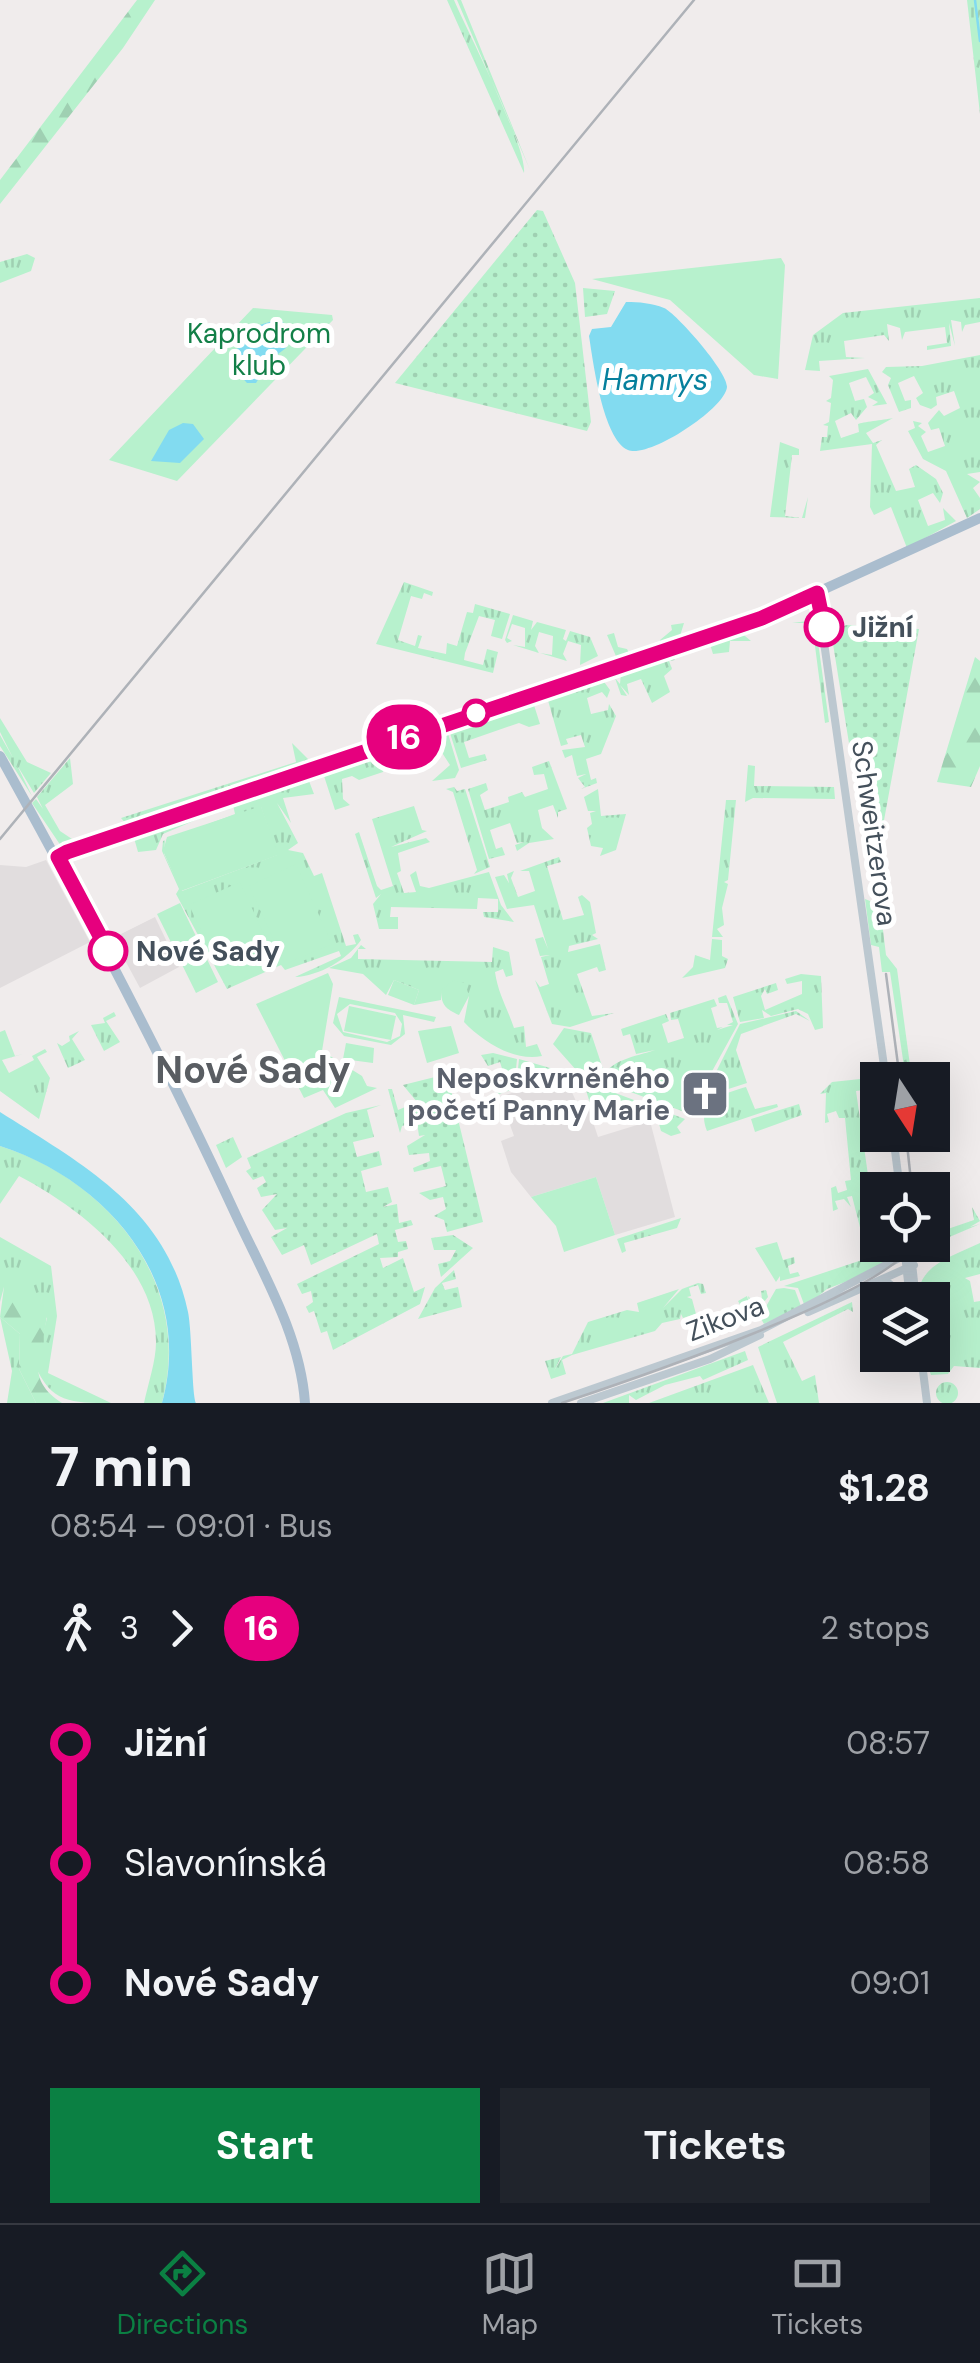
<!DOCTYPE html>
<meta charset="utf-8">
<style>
body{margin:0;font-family:"DM Sans",sans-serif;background:#20242c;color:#f1f3f6;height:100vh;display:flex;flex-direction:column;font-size:38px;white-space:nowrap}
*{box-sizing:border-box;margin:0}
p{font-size:32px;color:#9ea1a6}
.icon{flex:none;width:55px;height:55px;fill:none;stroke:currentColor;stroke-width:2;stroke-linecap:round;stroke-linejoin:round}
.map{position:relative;height:1403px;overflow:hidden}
.panel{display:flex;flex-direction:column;background:#171b24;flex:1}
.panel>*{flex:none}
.badge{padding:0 20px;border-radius:32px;font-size:35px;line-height:65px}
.needle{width:65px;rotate:168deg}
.buttons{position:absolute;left:860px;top:1062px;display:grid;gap:20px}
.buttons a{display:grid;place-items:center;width:90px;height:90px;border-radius:0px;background:#171b24;box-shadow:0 10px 40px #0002;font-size:50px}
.map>.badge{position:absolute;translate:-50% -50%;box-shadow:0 0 0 5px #fff}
.legs{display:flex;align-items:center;gap:15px;height:110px;padding:0 50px;font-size:32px}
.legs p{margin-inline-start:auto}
.head{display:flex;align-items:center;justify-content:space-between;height:170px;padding:0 50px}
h1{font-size:55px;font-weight:700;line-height:75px}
.action{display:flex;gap:20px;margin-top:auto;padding:20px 50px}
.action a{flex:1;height:115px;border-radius:0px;background:#0b8043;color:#fff;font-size:40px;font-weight:700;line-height:115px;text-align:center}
.action a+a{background:#20242c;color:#f1f3f6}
ul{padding:0 50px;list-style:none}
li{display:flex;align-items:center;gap:35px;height:120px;font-size:38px}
li i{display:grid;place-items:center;width:15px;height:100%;margin:0 12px;background:currentColor}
li i::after{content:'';width:25px;height:25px;margin:-12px;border:8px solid;border-radius:50%;background:#171b24}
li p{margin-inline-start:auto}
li:first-child i{background:linear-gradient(#0000 50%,currentColor 0)}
li:last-child i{background:linear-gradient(currentColor 50%,#0000 0)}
.dock{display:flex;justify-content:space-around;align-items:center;height:140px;border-top:2px solid #363941;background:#171b24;font-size:28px;color:#9ea1a6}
.dock a{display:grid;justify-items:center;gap:5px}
.dock .on{color:#0b8043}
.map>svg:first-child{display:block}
.education{fill:#e1ddde}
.grass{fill:url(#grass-tufts);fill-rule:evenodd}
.forest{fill:url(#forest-firs)}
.park{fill:#b7f1cd;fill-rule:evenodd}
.garden{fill:url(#garden-dots)}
.water{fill:#82dbf0}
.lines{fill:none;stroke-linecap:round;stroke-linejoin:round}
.stream{stroke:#82dbf0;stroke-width:2.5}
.minor{stroke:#bcc8d0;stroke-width:8}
.major{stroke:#aabdce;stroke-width:10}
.tram{stroke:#aeb2b8;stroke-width:2.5}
.rail{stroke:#aeb2b8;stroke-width:2.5}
.line-1-casing{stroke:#fff;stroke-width:22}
.line-1{stroke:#e6007e;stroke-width:15}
.stop-1-dot{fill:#fff;stroke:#e6007e;stroke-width:5}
.labels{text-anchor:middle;stroke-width:10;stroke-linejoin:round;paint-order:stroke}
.park-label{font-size:28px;fill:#127f47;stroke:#fff}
.stop-label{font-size:28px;font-weight:bold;fill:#44505b;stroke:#fff;text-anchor:start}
.street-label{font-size:28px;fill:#44505b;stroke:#fff}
.worship-label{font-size:28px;font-weight:bold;fill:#5b616d;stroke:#fff;text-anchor:end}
.water-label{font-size:30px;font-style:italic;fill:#06809d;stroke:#fff}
.district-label{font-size:38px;font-weight:bold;fill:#595d62;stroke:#fff}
</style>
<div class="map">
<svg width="980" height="1403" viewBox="0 0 980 1403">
<defs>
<pattern id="grass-tufts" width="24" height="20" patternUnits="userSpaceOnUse" patternTransform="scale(2.5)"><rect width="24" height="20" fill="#b7f1cd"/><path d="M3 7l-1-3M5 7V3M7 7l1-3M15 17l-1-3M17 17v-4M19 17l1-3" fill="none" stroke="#9fd0b2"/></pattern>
<pattern id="forest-firs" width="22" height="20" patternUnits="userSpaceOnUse" patternTransform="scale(2.5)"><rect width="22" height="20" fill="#b7f1cd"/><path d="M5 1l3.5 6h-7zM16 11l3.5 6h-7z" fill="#9fd0b2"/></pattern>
<pattern id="garden-dots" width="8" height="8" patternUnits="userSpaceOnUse" patternTransform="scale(2.5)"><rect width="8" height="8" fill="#b7f1cd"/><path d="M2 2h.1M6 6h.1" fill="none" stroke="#9fd0b2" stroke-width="1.8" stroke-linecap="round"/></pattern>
</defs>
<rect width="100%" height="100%" fill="#f0ecec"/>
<!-- education -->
<path class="education" d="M46 860 90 942 0 988V865L26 867Z
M155 917 179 967 140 988 113 938Z
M564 1075 581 1112 589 1110 598 1137 650 1121 675 1217 615 1235 596 1177 531 1197 511 1172 501 1141 514 1136 500 1097Z"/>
<!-- grass -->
<path class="grass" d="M447 0H454C468 33 527 146 524 173Z
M457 0H461L530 170Z
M967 0H980V114Z
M27 254 35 258 31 271 0 283V262Z
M980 298V322L965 325 962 332 961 322 951 320 955 346 949 323 951 346 927 350V346L947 343 945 327 905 332 902 340 900 328 887 324 889 341 884 335 844 341 846 357 865 358 819 361 820 371 805 370 813 335 843 313Z
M980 355V472L967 474 980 482 973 488 980 498V509L967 518 946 471 923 459 908 431 915 428 913 421 922 423 918 426 926 432 921 436 928 452 945 446 939 428 931 430 928 423 939 410 944 416 960 408 954 391 936 397 937 405 931 409 920 405 916 398 923 393 914 376 898 383 905 401 911 400V408L899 412 888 385 891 378 882 372 886 367 922 366Z
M868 369 887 404 872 406 878 402 868 397 874 393 866 377 849 383 855 401 864 399 867 407 856 420 851 413 835 421 841 438 859 432 858 424C862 422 883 420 893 418L866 433 873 443 882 440 876 445 896 491 915 487 909 469 916 465 936 479 943 493 940 503 933 493 918 500 928 526 945 520 943 508 956 521 907 548 891 507 874 515 870 507 872 444 820 451 822 437H827L828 426 823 425 829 422 831 403 826 401 831 398 833 380 829 376Z
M780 442 799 449V455H792L785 516 802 518 808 497 805 518 770 517Z
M404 582 433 592 432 596 424 593 422 599 411 596 398 640 415 646 418 635 422 636 418 648 446 654 447 643 457 646 467 612 473 613 475 604 510 614 502 639 491 636 495 620 479 616 465 653 464 660 483 665 487 649 498 652 493 673 376 644Z
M513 615 533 621 531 630 537 622 566 630 563 639 566 641 570 631 590 637 598 656 580 665 581 645 568 641 563 654 567 661 540 653 552 655 553 636 539 632 535 646 539 653 513 645 525 647V628L512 624 507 638 512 641 507 643 505 640Z
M815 620 829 722 825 723 812 623H792Z
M684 623 680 636 689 638 618 661 607 635 614 633 618 647 627 649 630 655 661 645 660 640 672 630 671 625Z
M739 631 751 641H730L729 652 713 654 709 641Z
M674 655 675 660 669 661 672 669 664 676 670 692 652 703 641 679 627 684 629 695 620 685 627 696 621 695 615 678 620 684 621 672Z
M602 679 610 690 607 698 602 692 587 698 591 714 608 710 609 704 616 716 601 754 586 759 591 780 596 778 597 783 581 789 585 787 578 778 586 774 577 776 572 755 565 758 562 750 585 747 581 735 566 739 568 744 561 746 547 697Z
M533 702 540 724 529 727 519 723 464 742 469 758 485 754 487 760 461 768 450 733 454 729Z
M0 718 27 762 51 773 34 793 17 765 32 796 0 746V735L13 758 0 732Z
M446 727 459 770 455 778 432 781 450 765 439 748 429 751 427 758 402 766 395 762 385 765 383 772 359 780 352 776 342 779 343 799 350 805 335 810 324 776 334 771 322 775 321 770 390 746 400 755 408 750 402 741Z
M292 743 313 764 126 824 121 818 296 762Z
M70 758 73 784 45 805 60 831 72 839 61 846 32 803 36 799 43 809 37 797Z
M549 761 567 809 558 812V818L553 805 538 810 542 828 554 839 529 843 517 851 515 845 524 842 517 843 510 823 490 830 496 849 502 847 505 855 489 859 468 789 486 783 488 790 480 795 485 810 509 802 508 797 522 792 525 797 548 789 544 774 534 775 532 767Z
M748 765 755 766 754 786 834 787 835 799 753 798 745 802Z
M309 781 314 794 283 798 291 823 277 803 298 843 288 850 303 853 314 876 322 873 346 946 356 944 353 935 358 934 361 940C347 960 319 976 295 977L341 956 339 951 285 970 281 965 227 989 176 894 179 889 162 851 163 841 235 814 233 805ZM261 807 277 855 182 891 164 854 165 840Z
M454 787 457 791 465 789 490 867 474 874 477 870 453 792 446 789Z
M598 789 601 816 626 814 616 850 600 856 603 848 591 846 587 828 592 824 590 813 596 811H588L584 797Z
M726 800H736L728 880 724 882 728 884 722 908 724 925 717 929 723 937H712Z
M414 806 422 830 427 831 391 847 426 838 430 842 398 853 401 871 397 873 404 893 416 892 410 875 416 871 420 886 429 888 489 872 501 905 514 922 484 917 483 912H498V899L478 898 477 909 391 907 390 917H398V929H379L373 904 381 894 376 898 355 834 359 832 377 886 381 890 393 886 372 819Z
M226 807 163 834 156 850 138 852 134 838Z
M559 857 561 862 547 866 563 920 584 915 578 897 582 895 590 902 596 933 592 935 598 939 569 946 568 952 600 944 606 970 599 972 597 967 577 974 592 1016 614 1013 570 1027 552 1024 535 980 540 987 549 984 541 957 550 955 540 956 535 939 543 937 548 949 534 905 507 909 495 877 504 875 509 883 507 874 514 871 511 878 518 897 535 891 529 871H520Z
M865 899 880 905 886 955 897 969 912 1080H906L890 972H882L879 947 871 945Z
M712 939 722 940V956L728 959 725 968 682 978 693 967 695 955 710 960Z
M361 945 366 949H358V959L492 962 493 947 509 952 513 975 506 977 503 969 495 972C498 993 506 1005 514 1028L524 1026 526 1047 537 1044 542 1056C515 1062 483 1042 464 1022L469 996 441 990V1000L414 1005 419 990 394 980 386 995 363 974 329 968 351 958Z
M801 974 821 976 823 1028 815 1030 808 1014 798 1009 771 1016 762 1010 764 1018 740 1022 733 997 776 983 778 990 767 994 765 989 761 996 765 1010 802 994V981L787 984 785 979Z
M726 995 738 1024 710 1075 696 1085 698 1117 601 1081C609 1059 635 1057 655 1050L636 1054 630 1034 623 1036 621 1029 666 1014 669 1021 662 1024 668 1043 684 1038 678 1019 671 1020 670 1013 714 999 717 1006 711 1008 717 1028 723 1027 717 1030 733 1025H727L733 1022 727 1003H719L718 998Z
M796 1011 810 1021 796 1014 741 1034 736 1050 747 1083 716 1093 715 1074 740 1024Z
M114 1012 116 1016 106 1021 120 1042 104 1051 91 1025 105 1023 103 1018Z
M564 1028 591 1033 603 1069 598 1079 577 1071 553 1044Z
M5 1030 15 1056 23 1054 2 1060 9 1073 34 1060 32 1056 45 1049 47 1052 37 1057 50 1078 39 1119 0 1091V1032Z
M79 1031 72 1039 85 1060 68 1068 57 1043 62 1046 70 1041 69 1036Z
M493 1053 517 1059 514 1089 499 1094 495 1091 508 1088 500 1062 488 1066 481 1055Z
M519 1059 564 1072 516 1089Z
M870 1078 877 1088 856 1091 878 1245H891L867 1255 852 1196 847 1197 851 1207 844 1199 835 1201 838 1209 833 1211 831 1188 836 1186 838 1193 847 1190 845 1181 851 1180 845 1118H839L836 1111 827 1114 829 1122 825 1123 826 1093 820 1094 832 1082Z
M583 1081 634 1100 636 1106 603 1116 590 1103Z
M746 1087 755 1109 777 1104 778 1107 707 1131C695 1102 722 1094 746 1087Z
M799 1104 802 1115 755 1132 751 1119Z
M664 1111 685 1119 677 1127 681 1133 671 1136 661 1131 656 1113Z
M233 1137 242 1157 226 1168 216 1145Z
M0 1146C109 1180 194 1284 162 1403H144C148 1384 156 1361 156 1342 156 1265 78 1207 19 1176L0 1204Z
M972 1207 980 1221 970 1227 980 1224 933 1244 945 1239 933 1241V1234L974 1220Z
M681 1218 677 1228 624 1243 626 1251 622 1253 617 1239Z
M0 1237 51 1266 57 1316 48 1373 111 1403C71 1403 51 1403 35 1365L47 1318 4 1287 0 1302Z
M777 1242 783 1260 794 1257 795 1263 788 1266 790 1274 798 1272 800 1276 780 1281V1276L776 1282 755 1248Z
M980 1243V1274L965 1278 970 1281 974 1302 980 1301V1368L954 1366 948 1374 931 1375 924 1355H932V1300H918C917 1265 951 1257 980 1243Z
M883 1253 887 1260 876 1270 827 1289 805 1307 798 1288 784 1286Z
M698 1283 703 1284 706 1293 701 1294 698 1285 689 1288 691 1296 687 1297 692 1299 696 1314 683 1318 681 1314 680 1319 662 1323 655 1331 572 1355 562 1360 566 1374 551 1379 545 1361 561 1357 554 1371 563 1356 572 1354 588 1322 627 1310 639 1312 637 1303 679 1289 663 1308 682 1289Z
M784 1288 795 1290 801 1306 764 1324 760 1317 776 1289Z
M766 1290 768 1297 749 1321 738 1301 747 1296 750 1306 748 1296 754 1302 762 1299 761 1291Z
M852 1302 853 1312 848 1309 783 1342 802 1381 815 1375 819 1403H777L758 1347Z
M0 1317 20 1334 19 1369 36 1403H7L12 1371Z
M745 1351 748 1360 703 1380 700 1376 665 1385 636 1400 629 1395V1403H603Z
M753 1365 769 1403H649Z
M936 1393a11 11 0 1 1 22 0a11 11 0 1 1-22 0Z"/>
<!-- forest -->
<path class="forest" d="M137 0H155L123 48 0 204V180Z
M975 657 980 661V766L971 787 937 782Z
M12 1285 43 1300 47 1308C48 1345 18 1375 62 1403H36L19 1369 20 1334 0 1317 4 1287Z"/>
<!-- park -->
<path class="park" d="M781 258 785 265 778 379 754 375 670 300 592 279Z
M253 308 332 315 333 320 177 481 109 460Z
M261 806 278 855 181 891 163 851 167 837Z
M296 864 332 944 285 964 249 886Z
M240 882 277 963 227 986 189 905Z
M180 903 218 982 196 993 157 914Z
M328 973 333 984 322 1051 362 1076 367 1086 377 1088 335 1108 323 1090 304 1098 256 1004Z
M394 980 419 990 414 1005 388 995Z
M454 980 465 983 469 996 459 1015C446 1009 441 1005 441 990Z
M339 997 436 1017 434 1022 403 1015 405 1034 391 1045 344 1036 333 1023ZM350 1004 395 1013 402 1024 400 1036 387 1042 343 1032 337 1014Z
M349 1006 396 1016 391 1040 344 1031Z
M451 1026 459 1053 427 1063 418 1031Z
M346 1043 374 1048 373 1063 343 1059Z
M596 1177 615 1235 564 1252 556 1226 531 1197Z"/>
<!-- garden -->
<path class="garden" d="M537 210 543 211 575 283 591 422 587 431 395 383Z
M583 288 615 291 607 314 585 317Z
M846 625 919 629 872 886 833 644 835 631Z
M447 1074 483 1222 447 1232 444 1220 434 1216 446 1209 443 1197 430 1200 419 1193 446 1186 441 1166 414 1172 413 1168 430 1161 429 1153 409 1155 407 1146 425 1135 419 1136 417 1122 402 1126 400 1133 388 1089H392L398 1110 417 1102 403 1085Z
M381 1105 367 1110 374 1137 353 1142 357 1157 379 1151 382 1165 361 1171 366 1192 388 1187 392 1202 383 1207 397 1204 399 1223 411 1220 413 1225 395 1230 398 1242 406 1241 408 1249 398 1252V1257L380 1258 383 1268 403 1258 414 1292 425 1287 420 1304 333 1350 327 1331 321 1333 314 1311 309 1313 306 1307 313 1302 311 1291 302 1294 297 1284 379 1244 377 1234 311 1265 304 1245 282 1255 271 1237 287 1228 275 1230 262 1210 277 1194 261 1197 257 1188 266 1182 263 1176 253 1180 246 1171 251 1168 247 1158 346 1113Z
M453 1235 473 1248 441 1277 438 1264 450 1261 456 1250H434L431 1238Z
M454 1270 456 1279 442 1283 445 1290 458 1287 462 1307 418 1319 435 1288Z"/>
<!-- water -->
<path class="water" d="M626 302C639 302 652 303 664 308 676 313 728 372 727 387 725 409 648 459 628 450 603 439 593 361 589 336L592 329 611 327Z
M279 319 290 328 286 348 270 360 256 383H247L236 371 232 356 253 327Z
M183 423 193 424 204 439 180 463 151 461 169 430Z
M0 1112C82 1164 166 1208 188 1312 192 1331 192 1396 196 1403H162C195 1283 109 1181 0 1146Z"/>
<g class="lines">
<!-- stream -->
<path class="stream" d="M975 0 980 41"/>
<!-- minor -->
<path class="minor" d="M817 593 886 1080
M893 1135 900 1190
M904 1245 910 1300
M910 1245 916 1300
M883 1279 910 1300
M808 1312 914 1265
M921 1355 927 1403
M552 1403 761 1330 905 1255
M581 1403 710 1359 760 1335"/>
<!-- major -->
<path class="major" d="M0 756C83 906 162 1055 234 1211 262 1272 300 1334 305 1403
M58 857 150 822 761 618 980 518"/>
<!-- tram -->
<path class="tram" d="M886 974 900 1080
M906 1135 912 1190
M562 1403C622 1383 889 1293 911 1245"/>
<!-- rail -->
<path class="rail" d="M0 839 694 0"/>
</g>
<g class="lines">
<!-- line-1 casing -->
<g class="line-1-casing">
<path id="line-1" d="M108 951 58 857 67 852 762 618 817 593 824 627"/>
</g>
<!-- line-1 -->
<use href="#line-1" class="line-1"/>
</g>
<!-- icons -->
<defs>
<g id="church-square" transform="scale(2.5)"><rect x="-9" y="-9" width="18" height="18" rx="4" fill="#6b7280" stroke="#fff"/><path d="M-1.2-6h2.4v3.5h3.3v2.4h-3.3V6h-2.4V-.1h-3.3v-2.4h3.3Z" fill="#fff"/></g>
</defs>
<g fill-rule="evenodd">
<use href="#church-square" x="705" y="1094"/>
</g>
<!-- markers -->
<g class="stop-1-dot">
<circle cx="824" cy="627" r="18"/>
<circle cx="476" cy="713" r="12"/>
<circle cx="108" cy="951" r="18"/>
</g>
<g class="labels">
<!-- park labels -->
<g class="park-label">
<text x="259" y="343">Kaprodrom<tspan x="259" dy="32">klub</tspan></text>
</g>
<!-- stop labels -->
<g class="stop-label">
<text x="852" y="637">Jižní</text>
<text x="136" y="961">Nové Sady</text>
</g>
<!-- street labels -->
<g class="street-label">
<text transform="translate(875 833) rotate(82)" y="10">Schweitzerova</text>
<text transform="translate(725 1318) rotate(-21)" y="10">Zikova</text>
</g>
<!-- worship labels -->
<g class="worship-label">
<text x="670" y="1088">Neposkvrněného<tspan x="670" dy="32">početí Panny Marie</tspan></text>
</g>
<!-- water labels -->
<g class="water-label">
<text x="655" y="390">Hamrys</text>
</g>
<!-- district labels -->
<g class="district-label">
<text x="253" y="1083">Nové Sady</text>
</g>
</g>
</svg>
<div class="buttons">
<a><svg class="needle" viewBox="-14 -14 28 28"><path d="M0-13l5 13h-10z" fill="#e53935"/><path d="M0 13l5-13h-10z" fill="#9ea1a6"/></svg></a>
<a><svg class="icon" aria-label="locate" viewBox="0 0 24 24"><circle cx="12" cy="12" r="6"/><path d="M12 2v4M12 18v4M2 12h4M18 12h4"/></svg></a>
<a><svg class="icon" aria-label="layers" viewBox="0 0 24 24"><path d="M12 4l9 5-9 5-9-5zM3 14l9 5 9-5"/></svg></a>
</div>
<b class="badge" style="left:404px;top:737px;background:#e6007e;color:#fff">16</b>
</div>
<section class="panel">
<div class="head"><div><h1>7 min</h1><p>08:54 – 09:01 · Bus</p></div><b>$1.28</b></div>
<div class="legs"><svg class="icon" aria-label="walk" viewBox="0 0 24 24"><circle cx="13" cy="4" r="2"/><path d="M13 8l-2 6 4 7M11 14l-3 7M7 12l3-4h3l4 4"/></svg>3<svg class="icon" aria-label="forward" viewBox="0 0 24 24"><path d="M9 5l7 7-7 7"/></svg><b class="badge" style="background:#e6007e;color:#fff">16</b><p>2 stops</p></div>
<ul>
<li><i style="color:#e6007e"></i><b>Jižní</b><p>08:57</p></li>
<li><i style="color:#e6007e"></i><span>Slavonínská</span><p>08:58</p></li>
<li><i style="color:#e6007e"></i><b>Nové Sady</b><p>09:01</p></li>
</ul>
<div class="action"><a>Start</a><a>Tickets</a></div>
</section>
<nav class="dock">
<a class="on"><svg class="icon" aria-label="directions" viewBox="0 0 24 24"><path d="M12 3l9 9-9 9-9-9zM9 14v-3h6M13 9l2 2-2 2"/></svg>Directions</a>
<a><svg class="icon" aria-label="map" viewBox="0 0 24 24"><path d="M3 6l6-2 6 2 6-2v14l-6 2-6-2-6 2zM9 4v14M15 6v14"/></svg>Map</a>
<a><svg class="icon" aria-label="tickets" viewBox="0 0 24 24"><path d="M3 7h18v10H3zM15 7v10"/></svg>Tickets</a>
</nav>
